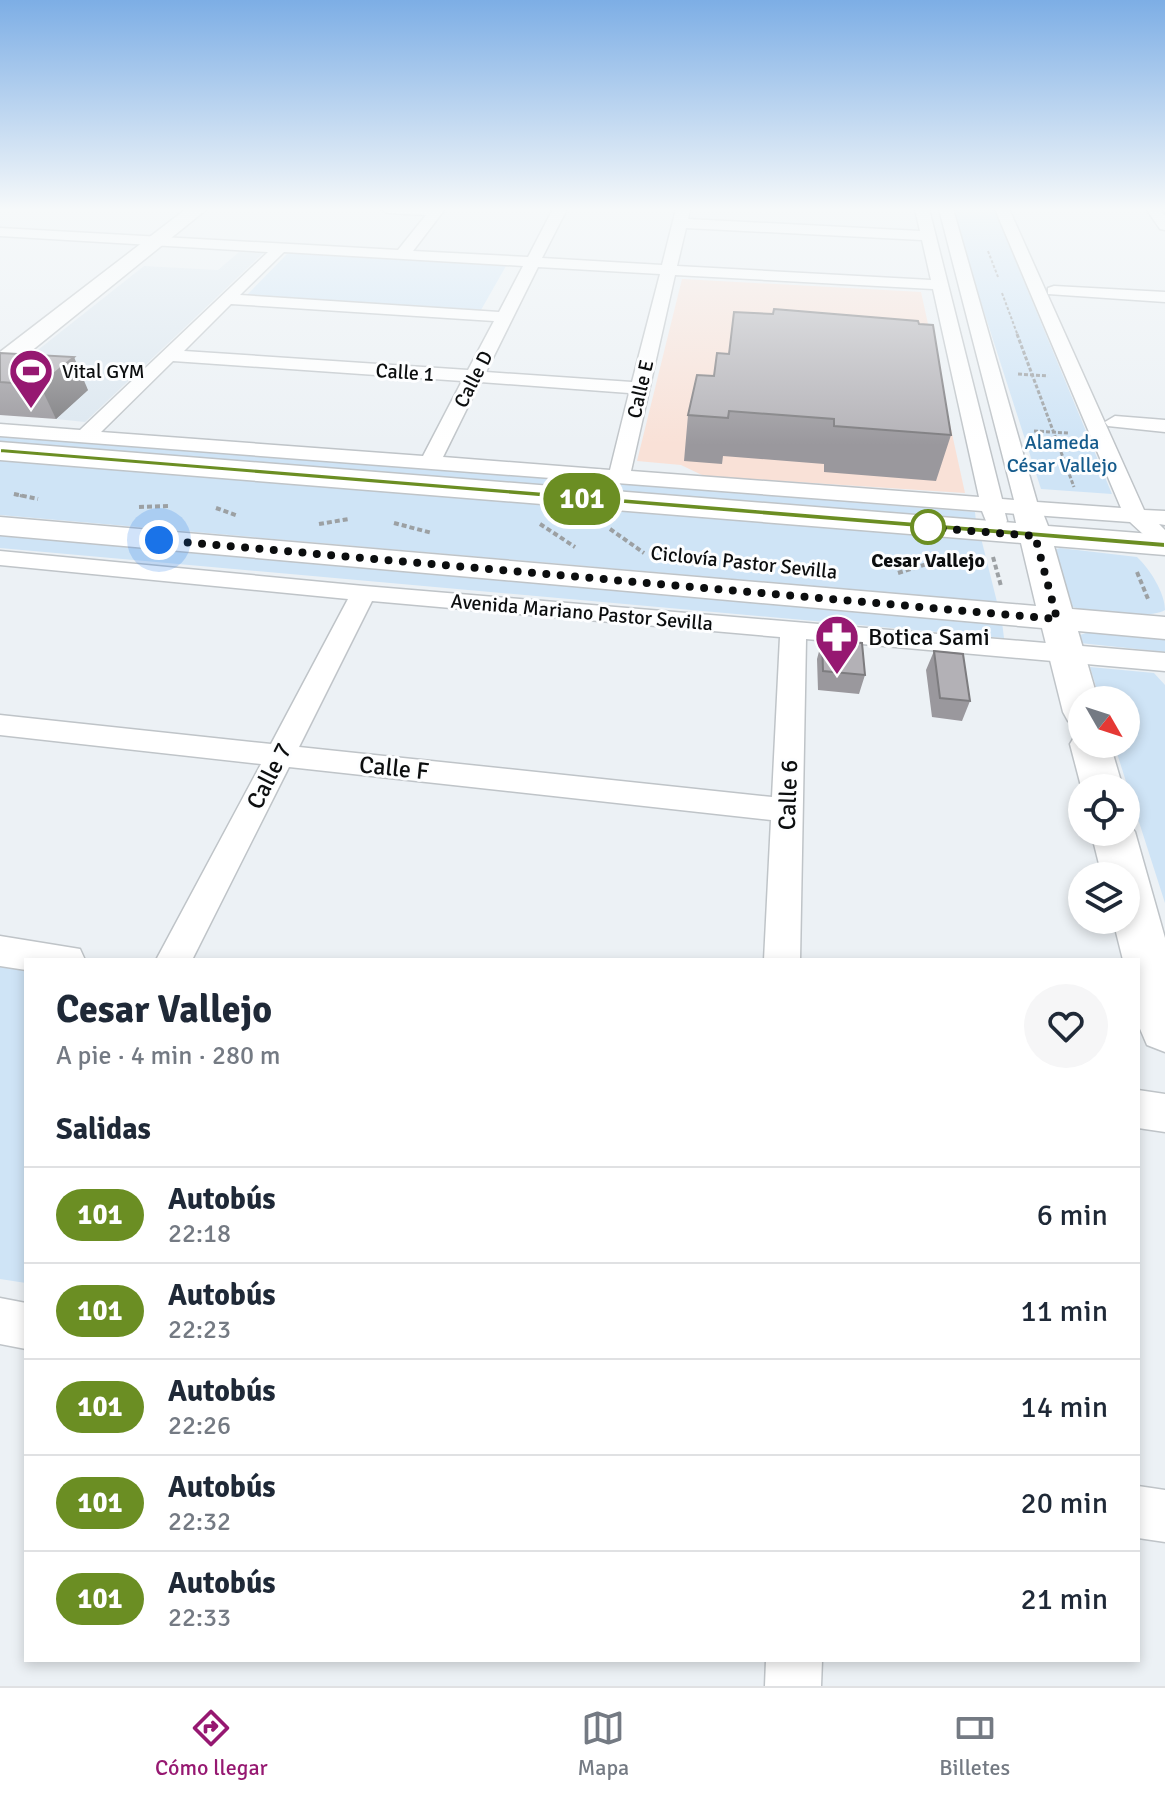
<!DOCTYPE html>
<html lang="es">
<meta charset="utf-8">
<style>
body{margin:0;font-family:Signika,sans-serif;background:#f6f6f7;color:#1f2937;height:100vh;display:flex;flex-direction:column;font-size:30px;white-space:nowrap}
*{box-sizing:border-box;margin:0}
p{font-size:26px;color:#747a83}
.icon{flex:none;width:44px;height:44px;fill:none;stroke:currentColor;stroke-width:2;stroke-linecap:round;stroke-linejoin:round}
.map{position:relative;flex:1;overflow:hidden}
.side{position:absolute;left:24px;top:958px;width:1116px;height:704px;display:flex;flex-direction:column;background:#fff;border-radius:0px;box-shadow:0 4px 12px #0003}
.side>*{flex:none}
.badge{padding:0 16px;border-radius:26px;font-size:28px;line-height:52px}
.needle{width:52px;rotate:129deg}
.fabs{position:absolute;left:1068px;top:686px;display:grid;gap:16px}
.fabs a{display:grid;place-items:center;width:72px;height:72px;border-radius:50%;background:#fff;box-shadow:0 4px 12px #0003;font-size:40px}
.you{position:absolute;width:40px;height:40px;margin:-20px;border:6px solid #fff;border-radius:50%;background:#1a73e8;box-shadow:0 0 0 12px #1a73e833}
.map>.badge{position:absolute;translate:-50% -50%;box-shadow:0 0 0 4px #fff}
h2{padding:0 32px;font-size:30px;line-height:72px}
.round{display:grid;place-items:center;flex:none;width:84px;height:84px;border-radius:42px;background:#f6f6f7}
.summary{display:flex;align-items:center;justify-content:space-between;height:136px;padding:0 32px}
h1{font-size:38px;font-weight:700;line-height:60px}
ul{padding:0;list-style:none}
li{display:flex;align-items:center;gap:24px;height:96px;padding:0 32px;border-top:2px solid #e0e1e3}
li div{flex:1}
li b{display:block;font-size:30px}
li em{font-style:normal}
li .badge{min-width:88px;font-weight:700;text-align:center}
.menu{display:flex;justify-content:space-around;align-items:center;height:112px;border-top:2px solid #e0e1e3;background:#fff;font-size:22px;color:#747a83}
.menu a{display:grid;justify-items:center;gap:4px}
.menu .on{color:#961871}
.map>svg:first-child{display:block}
.built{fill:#dce7f0}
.medical{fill:#f9e1d7}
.green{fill:#cfe4f6}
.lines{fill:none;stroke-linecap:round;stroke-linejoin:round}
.street-casing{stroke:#bfc4c8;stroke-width:3}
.secondary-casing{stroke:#bfc4c8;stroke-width:3}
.path-far2{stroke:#9ca0a3;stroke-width:2;stroke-dasharray:3 2;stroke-linecap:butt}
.path-far1{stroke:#9ca0a3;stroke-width:3;stroke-dasharray:4 2;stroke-linecap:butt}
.path{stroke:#9ca0a3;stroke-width:4;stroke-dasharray:5 3;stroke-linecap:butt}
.street{fill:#fff;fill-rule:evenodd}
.secondary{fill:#fff;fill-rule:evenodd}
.wall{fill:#9a989d}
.shaded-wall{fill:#7d7c7f}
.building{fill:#b3b1b6;stroke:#7d7c7f;stroke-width:2}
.line{fill:#6b8e23;stroke:#fff;stroke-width:2}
.walk{stroke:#0c0e0f;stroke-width:8;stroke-dasharray:0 14.4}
.stop-dot{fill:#fff;stroke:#6b8e23;stroke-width:4}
.labels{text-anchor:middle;stroke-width:6;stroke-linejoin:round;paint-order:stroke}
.far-poi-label{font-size:20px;fill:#0c0e0f;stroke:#fdfeff;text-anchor:start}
.far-street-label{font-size:20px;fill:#0c0e0f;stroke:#fdfeff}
.far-park-label{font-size:20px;fill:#155b8c;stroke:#fdfeff}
.far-stop-label{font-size:20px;font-weight:bold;fill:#0c0e0f;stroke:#fdfeff}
.poi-label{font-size:24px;fill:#0c0e0f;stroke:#fdfeff;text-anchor:start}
.street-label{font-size:24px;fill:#0c0e0f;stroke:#fdfeff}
</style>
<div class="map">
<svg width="1165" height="1686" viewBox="0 0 1165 1686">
<rect width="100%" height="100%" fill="#ecf1f5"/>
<!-- built -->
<path class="built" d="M239 252 263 253 85 422 56 419 0 380 144 266 218 270Z"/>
<!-- medical -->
<path class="medical" d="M682 279 921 292 965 493 704 476 681 465 637 461Z"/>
<!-- green -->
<path class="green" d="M951 209H994L1112 494 1041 489Z
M288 253 506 266 481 310 246 296Z
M0 434 975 512 976 522 0 442Z
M0 459 981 538 997 602 0 515Z
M0 533 1002 622 1004 638 0 548Z
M1060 548 1137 557C1150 569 1165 593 1165 610 1150 620 1084 613 1068 605L1047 552Z
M1092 631 1165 638V652L1080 643 1077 636Z
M1090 667 1154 673 1165 685V903L1114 744H1126V700H1100Z
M0 966 26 969V1283L0 1279Z"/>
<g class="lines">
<!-- street casing -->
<g class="street-casing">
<path id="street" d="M380 209H445L413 251 528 257 553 209H567L542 258 662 265 676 209H690L688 219 920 231 915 209H929L1002 499 1014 500 939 209H953L1037 502 1121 508 995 209H1009L1144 510 1165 511V525L1159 524 1165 530V549L1157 547 1130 522 1005 513 1007 521 1004 526H988L982 511 0 436V424L80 430 268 252 0 236V228L398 250 426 215 387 213ZM686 228 922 240 931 280 677 266ZM284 252 523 266 499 312 240 295ZM538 267 660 274 632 382 486 372ZM675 275 933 289 979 497 631 471ZM231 304 494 321 468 370 184 351ZM173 361 462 381 423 456 101 432ZM480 382 629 393 610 470 443 457Z
M1146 209H1160L1165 216V230L1160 229Z
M1054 286 1165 292V302L1048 294V288Z
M1115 416 1165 420V432L1108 426 1105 422Z
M0 551 364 586 1165 653V671L806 639 800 960H764L771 820 289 767 192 960H156L261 764 0 735V715L271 744 348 599 0 565ZM372 601 780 637 772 797 299 747Z
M0 936 80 949 85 960H26V970L0 966Z
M1138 1090 1165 1094V1132L1138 1128Z
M0 1298 26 1303V1349L0 1344Z
M1138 1486 1165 1490V1542L1138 1538Z
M766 1660H822L821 1686H765Z"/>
</g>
<!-- secondary casing -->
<g class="secondary-casing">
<path id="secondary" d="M186 209H207L9 369 0 371V352Z
M0 442 1016 523 1013 510 1017 503 1028 501 1039 503 1048 526 1165 535V555L1054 546 1072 609 1165 617V639L1078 631 1098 700H1082V725L1068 721 1063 712 1042 628 0 535V517L1036 606 1021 543 0 460Z
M1082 732V744H1110L1123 788 1082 790 1070 744 1076 734Z
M1126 819 1135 832 1165 938V1052L1147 1045 1138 1024V960H1123L1113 920H1126V876H1102L1091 832H1126Z"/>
</g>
<!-- path-far2 -->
<path class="path-far2" d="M988 251 998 277
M1002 293 1018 336"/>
<!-- path-far1 -->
<path class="path-far1" d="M1017 334 1074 487
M1018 374 1048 376
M1034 431 1068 433
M14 494 22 496"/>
<!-- path -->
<path class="path" d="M14 494 38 499
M139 507 170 506
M216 508 238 516
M394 523 432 533
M319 524 349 519
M540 524 575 547
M610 529 644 553
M993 557 1001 586
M1137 572 1148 599
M898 573 946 558"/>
<!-- street -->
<use href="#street" class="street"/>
<!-- secondary -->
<use href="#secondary" class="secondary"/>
</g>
<!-- wall -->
<path class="wall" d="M919 324 951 435 936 481 824 472V464L723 456 722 464 684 461 688 415 729 354Z
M0 353 88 390 56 419 0 415Z
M822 640 865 675 859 694 818 690 817 659Z
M934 651 970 701 962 721 932 717 926 670Z"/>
<!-- shaded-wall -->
<path class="shaded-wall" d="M74 357 88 390 56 419 40 385Z"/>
<!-- building -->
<path class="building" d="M774 309 918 321 919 324 933 325 951 435 834 426V419L729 411 728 418 688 415 697 375 714 376 717 353 729 354 734 312 773 314Z
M0 353 74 357 40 385 0 382Z
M822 640 862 643 865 675 823 671Z
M934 651 963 654 970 701 940 698Z"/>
<!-- sky -->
<linearGradient id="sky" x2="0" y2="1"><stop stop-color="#7daee5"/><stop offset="0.47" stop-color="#f6f9fa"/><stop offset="1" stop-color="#f6f9fa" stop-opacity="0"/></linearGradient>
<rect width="1165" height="445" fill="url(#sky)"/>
<!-- line -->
<path class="line" d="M0 448 1165 542V548L0 453Z"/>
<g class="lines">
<!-- walk -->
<path class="walk" d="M159 540 1057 619 1035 536 923 527H928"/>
</g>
<!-- icons -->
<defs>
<g id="stadium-pin" transform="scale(2.3)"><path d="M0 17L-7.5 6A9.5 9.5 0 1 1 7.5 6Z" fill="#961871" stroke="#fdfeff"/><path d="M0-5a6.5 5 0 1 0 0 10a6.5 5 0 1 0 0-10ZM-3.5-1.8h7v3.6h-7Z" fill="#fff"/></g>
<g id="pharmacy-pin" transform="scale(2.3)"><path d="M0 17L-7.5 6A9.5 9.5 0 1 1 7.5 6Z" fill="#961871" stroke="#fdfeff"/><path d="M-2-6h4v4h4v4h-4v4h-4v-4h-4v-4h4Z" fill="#fff"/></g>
</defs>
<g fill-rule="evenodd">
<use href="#stadium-pin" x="31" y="371"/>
<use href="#pharmacy-pin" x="837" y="637"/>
</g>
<!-- markers -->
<circle class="stop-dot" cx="928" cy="527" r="16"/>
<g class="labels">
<!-- far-poi labels -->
<g class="far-poi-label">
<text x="62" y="378">Vital GYM</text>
</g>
<!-- far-street labels -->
<g class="far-street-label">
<text transform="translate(405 372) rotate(4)" y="7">Calle 1</text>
<text transform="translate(473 379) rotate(-63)" y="7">Calle D</text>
<text transform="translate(640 389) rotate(-77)" y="7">Calle E</text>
<text transform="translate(744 562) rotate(6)" y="7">Ciclovía Pastor Sevilla</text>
<text transform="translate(582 612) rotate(5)" y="7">Avenida Mariano Pastor Sevilla</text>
</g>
<!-- far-park labels -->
<g class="far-park-label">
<text x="1062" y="449">Alameda<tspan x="1062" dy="23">César Vallejo</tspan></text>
</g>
<!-- far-stop labels -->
<g class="far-stop-label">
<text x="928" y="567">Cesar Vallejo</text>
</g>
<!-- poi labels -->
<g class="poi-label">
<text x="868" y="645">Botica Sami</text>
</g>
<!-- street labels -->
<g class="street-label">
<text transform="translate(394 768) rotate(6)" y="8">Calle F</text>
<text transform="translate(269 776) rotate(-63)" y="8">Calle 7</text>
<text transform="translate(788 795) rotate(-88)" y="8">Calle 6</text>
</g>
</g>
</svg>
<div class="fabs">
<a><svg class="needle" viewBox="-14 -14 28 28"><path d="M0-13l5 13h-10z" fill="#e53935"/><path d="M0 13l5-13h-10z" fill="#747a83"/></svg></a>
<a><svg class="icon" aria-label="locate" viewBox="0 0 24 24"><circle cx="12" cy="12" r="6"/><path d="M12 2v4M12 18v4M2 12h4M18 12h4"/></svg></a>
<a><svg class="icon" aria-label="layers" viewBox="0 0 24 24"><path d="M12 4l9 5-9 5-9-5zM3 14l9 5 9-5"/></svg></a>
</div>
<div class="you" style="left:159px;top:540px"></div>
<b class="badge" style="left:582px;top:499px;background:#6b8e23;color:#fff">101</b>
<section class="side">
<div class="summary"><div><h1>Cesar Vallejo</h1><p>A pie · 4 min · 280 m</p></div><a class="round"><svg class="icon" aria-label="heart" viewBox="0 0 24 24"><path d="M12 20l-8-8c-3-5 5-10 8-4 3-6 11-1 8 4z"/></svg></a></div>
<h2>Salidas</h2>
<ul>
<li><span class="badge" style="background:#6b8e23;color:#fff">101</span><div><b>Autobús</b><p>22:18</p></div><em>6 min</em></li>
<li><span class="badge" style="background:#6b8e23;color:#fff">101</span><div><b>Autobús</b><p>22:23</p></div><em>11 min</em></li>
<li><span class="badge" style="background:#6b8e23;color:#fff">101</span><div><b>Autobús</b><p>22:26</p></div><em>14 min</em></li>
<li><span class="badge" style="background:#6b8e23;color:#fff">101</span><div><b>Autobús</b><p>22:32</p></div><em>20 min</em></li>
<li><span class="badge" style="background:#6b8e23;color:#fff">101</span><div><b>Autobús</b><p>22:33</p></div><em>21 min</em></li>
</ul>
</section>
</div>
<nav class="menu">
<a class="on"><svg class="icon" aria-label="directions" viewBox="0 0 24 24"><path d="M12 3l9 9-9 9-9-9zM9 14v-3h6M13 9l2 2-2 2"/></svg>Cómo llegar</a>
<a><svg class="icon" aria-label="map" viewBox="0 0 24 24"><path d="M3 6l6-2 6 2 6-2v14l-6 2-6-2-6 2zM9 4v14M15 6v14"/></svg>Mapa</a>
<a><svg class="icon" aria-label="tickets" viewBox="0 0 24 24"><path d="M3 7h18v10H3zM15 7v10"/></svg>Billetes</a>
</nav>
